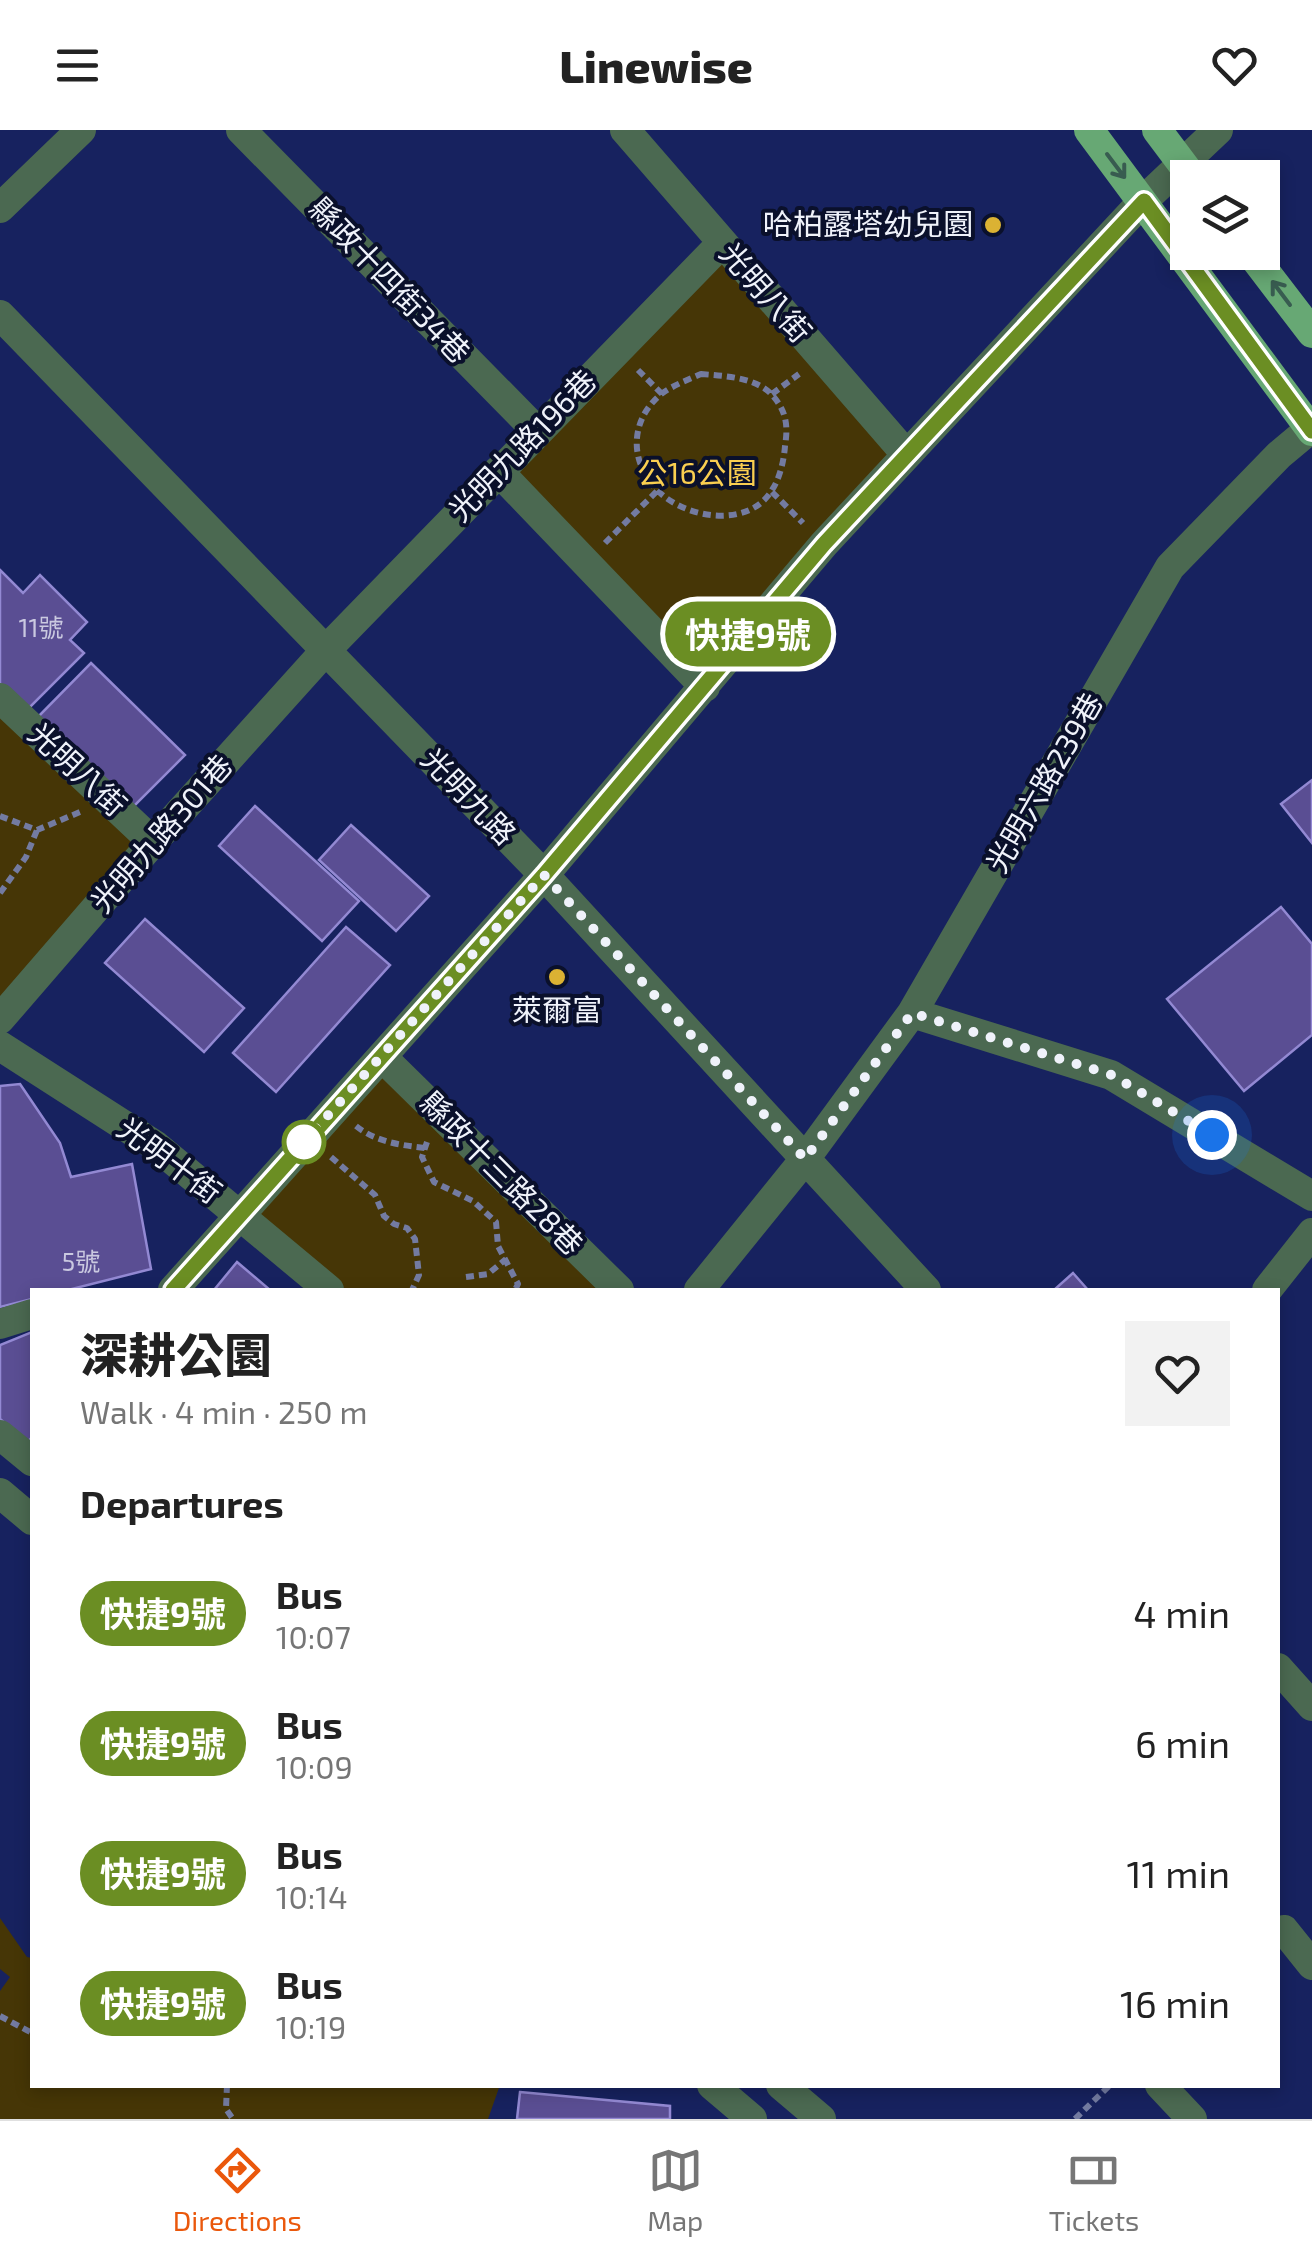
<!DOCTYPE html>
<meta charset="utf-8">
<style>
body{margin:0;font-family:"Exo 2","Noto Sans TC",sans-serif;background:#f2f2f2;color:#222;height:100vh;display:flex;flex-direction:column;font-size:38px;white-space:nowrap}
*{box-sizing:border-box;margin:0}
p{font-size:32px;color:#767676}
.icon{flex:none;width:55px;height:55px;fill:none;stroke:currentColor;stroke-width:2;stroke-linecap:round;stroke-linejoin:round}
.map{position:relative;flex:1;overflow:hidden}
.side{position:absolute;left:30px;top:1158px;width:1250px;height:800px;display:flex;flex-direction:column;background:#fff;border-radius:0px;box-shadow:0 5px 15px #0003}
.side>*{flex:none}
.badge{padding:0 20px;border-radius:32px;font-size:35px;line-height:65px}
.controls{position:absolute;left:1170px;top:30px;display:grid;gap:20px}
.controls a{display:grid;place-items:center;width:110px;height:110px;border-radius:0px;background:#fff;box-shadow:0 5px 15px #0003;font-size:50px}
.you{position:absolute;width:50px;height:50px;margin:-25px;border:8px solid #fff;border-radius:50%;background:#1a73e8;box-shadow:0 0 0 15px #1a73e833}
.map>.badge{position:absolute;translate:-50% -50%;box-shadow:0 0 0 5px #fff}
h2{padding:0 50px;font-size:38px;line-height:90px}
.round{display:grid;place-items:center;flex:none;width:105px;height:105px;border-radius:0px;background:#f2f2f2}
.headline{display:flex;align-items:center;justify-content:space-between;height:170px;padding:0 50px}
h1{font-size:48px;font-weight:800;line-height:75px}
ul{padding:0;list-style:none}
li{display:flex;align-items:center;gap:30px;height:130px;padding:0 50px}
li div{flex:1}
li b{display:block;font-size:38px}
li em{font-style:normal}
li .badge{min-width:110px;font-weight:700;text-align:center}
header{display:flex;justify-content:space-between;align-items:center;height:130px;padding:0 50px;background:#fff;font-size:45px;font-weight:800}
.tab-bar{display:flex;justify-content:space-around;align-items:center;height:140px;border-top:2px solid #e0e0e0;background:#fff;font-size:28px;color:#767676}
.tab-bar a{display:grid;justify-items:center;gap:5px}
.tab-bar .selected{color:#ea580c}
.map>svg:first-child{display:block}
.green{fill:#463606}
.building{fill:#5a4e93;stroke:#9389d3;stroke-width:2.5}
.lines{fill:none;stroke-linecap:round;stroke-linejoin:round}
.path{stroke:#737ba1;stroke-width:6;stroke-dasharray:8 5;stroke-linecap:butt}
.minor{stroke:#4b6951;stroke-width:30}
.major{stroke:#67a874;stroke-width:30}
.oneway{stroke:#385c50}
.line-casing{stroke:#fff;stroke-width:22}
.line{stroke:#6b8e23;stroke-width:15}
.walk{stroke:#eff2fa;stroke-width:10;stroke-dasharray:0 18}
.poi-dot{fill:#dbb233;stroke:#0a102b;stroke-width:4}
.stop-dot{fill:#fff;stroke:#6b8e23;stroke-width:5}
.labels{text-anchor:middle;stroke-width:8;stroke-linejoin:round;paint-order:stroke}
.number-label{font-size:25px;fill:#cac9e0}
.poi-label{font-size:30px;fill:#eff2fa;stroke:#0a102b;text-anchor:end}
.street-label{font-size:30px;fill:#eff2fa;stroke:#0a102b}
.park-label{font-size:30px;fill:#facf50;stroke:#0a102b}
</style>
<header><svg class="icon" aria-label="menu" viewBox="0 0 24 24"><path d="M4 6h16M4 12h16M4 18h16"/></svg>Linewise<svg class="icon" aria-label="heart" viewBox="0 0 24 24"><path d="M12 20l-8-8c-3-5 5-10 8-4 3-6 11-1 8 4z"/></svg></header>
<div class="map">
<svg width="1312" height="1989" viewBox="0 0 1312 1989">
<rect width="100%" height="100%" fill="#17225f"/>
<!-- green -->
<path class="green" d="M721 114 906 324 705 557 498 341Z
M0 568 153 712 0 889Z
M383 928 619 1160H329L241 1087Z
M0 1788 27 1827 32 1828V1955H500L488 1989H0V1861L10 1847 0 1839Z"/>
<!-- building -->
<path class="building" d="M0 440 23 463 40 445 87 492 70 510 84 523 23 584 0 562Z
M91 533 185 625 124 686 30 595Z
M1312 650V713L1281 674Z
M255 676 359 771 322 811 219 716Z
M351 695 429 766 396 801 319 730Z
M1281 777 1312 814V905L1244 961 1167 869Z
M145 789 244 878 204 922 105 833Z
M346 797 390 835 276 962 233 923Z
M20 954 60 1013 71 1047 132 1034 151 1139 68 1160H32V1169L0 1177V956Z
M237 1132 270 1160H214Z
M1073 1143 1088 1160H1054Z
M32 1202V1307L28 1312 0 1289V1215Z
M520 1962 670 1976V1989H517Z"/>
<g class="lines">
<!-- path -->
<path class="path" d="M638 240 662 264
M701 244C724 246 757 247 773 266 787 282 788 297 785 316 784 330 780 348 772 360 748 400 684 388 657 360 629 331 630 291 660 265 671 256 688 250 701 244Z
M772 264 799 244
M772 362 803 393
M605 413 657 361
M0 686 37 700 80 682
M0 763 26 727 37 700
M356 996C376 1012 400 1015 425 1018
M427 1012 422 1027 434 1052 473 1071 496 1092 498 1116 518 1154 515 1160
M331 1027 375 1065 384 1086 394 1094 407 1098 415 1109 419 1145 412 1160
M466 1147 488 1144 506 1129
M0 1886 32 1903
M227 1955 226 1979 233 1989
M1075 1989 1110 1955"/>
<!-- minor -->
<path class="minor" d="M241 0 537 301
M625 0 906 324
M0 78 81 0
M0 185 544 745 926 1160
M498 341 705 557
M0 568 153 712
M912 883 1111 945 1312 1066
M0 889 153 712 326 520 721 114
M0 916 156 1016 329 1160
M383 928 619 1160
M173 1160 544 745 824 414 1143 71 1218 0
M699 1160 805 1029 912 883 1170 437 1279 325 1310 299
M1267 1160 1312 1103
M0 1194 32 1184
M0 1305 32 1331
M0 1363 32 1390
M1278 1538 1312 1576
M1284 1800 1312 1835
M712 1955 752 1989
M781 1955 821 1989
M1160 1955 1192 1989"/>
<!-- major -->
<path class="major" d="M1089 0 1312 301
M1157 0 1193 48
M1250 122 1312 203"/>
</g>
<!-- one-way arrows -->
<defs><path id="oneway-shaft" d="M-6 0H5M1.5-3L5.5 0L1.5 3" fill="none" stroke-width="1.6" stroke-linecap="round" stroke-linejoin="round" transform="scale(2.5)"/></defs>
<g class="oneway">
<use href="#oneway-shaft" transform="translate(1116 36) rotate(53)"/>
<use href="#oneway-shaft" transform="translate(1281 163) rotate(-127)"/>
</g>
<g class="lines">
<!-- line casing -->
<g class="line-casing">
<path id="line" d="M173 1160 544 745 824 414 1144 71 1312 301"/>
</g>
<!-- line -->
<use href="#line" class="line"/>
<!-- walk -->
<path class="walk" d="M304 1012 544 745 805 1029 912 883 1112 945 1212 1005"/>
</g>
<!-- markers -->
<g class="poi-dot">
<circle cx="993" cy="95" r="10"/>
<circle cx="557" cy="847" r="10"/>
</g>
<circle class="stop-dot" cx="304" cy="1012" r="20"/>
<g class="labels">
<!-- number labels -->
<g class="number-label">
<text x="41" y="507">11號</text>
<text x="81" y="1141">5號</text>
</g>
<!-- poi labels -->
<g class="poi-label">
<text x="973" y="105">哈柏露塔幼兒園</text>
<text x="557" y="891" text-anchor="middle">萊爾富</text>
</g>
<!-- street labels -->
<g class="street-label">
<text transform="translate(389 151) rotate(46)" y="10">縣政十四街34巷</text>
<text transform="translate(765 163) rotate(49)" y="10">光明八街</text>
<text transform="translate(523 316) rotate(-46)" y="10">光明九路196巷</text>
<text transform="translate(77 640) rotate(43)" y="10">光明八街</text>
<text transform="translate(1045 653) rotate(-60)" y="10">光明六路239巷</text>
<text transform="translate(468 667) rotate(46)" y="10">光明九路</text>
<text transform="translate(162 704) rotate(-49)" y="10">光明九路301巷</text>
<text transform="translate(169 1031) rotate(37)" y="10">光明十街</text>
<text transform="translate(501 1044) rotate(45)" y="10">縣政十三路28巷</text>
</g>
<!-- park labels -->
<g class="park-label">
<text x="697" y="354">公16公園</text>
</g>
</g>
</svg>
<div class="controls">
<a><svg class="icon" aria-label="layers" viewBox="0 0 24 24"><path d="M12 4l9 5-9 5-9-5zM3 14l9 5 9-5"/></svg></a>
</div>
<div class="you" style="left:1212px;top:1005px"></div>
<b class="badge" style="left:748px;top:504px;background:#6b8e23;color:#fff">快捷9號</b>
<section class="side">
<div class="headline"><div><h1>深耕公園</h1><p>Walk · 4 min · 250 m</p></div><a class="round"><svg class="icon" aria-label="heart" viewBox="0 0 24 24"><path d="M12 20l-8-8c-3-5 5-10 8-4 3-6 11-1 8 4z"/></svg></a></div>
<h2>Departures</h2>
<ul>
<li><span class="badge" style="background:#6b8e23;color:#fff">快捷9號</span><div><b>Bus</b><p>10:07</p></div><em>4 min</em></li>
<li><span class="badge" style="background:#6b8e23;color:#fff">快捷9號</span><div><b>Bus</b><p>10:09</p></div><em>6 min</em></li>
<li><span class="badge" style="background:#6b8e23;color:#fff">快捷9號</span><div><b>Bus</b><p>10:14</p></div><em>11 min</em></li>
<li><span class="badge" style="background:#6b8e23;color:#fff">快捷9號</span><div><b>Bus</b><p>10:19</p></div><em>16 min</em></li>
</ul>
</section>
</div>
<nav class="tab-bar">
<a class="selected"><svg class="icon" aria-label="directions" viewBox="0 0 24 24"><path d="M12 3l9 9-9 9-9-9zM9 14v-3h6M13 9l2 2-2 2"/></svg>Directions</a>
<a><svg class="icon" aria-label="map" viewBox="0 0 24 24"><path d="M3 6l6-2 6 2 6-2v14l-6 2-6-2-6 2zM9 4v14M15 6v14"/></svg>Map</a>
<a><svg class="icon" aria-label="tickets" viewBox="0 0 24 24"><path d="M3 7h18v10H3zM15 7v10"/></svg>Tickets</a>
</nav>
